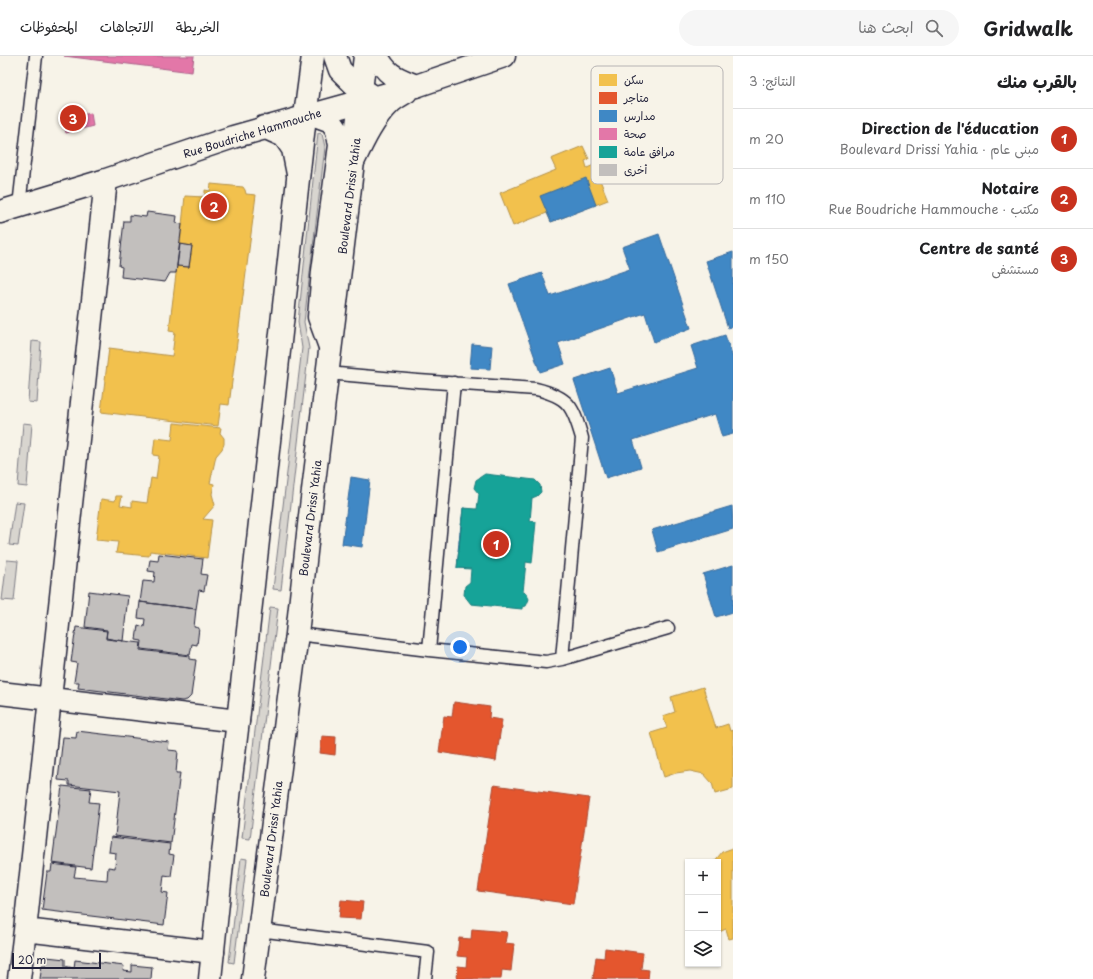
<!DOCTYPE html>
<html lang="ar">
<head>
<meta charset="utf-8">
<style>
  :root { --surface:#fff; --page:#f6f6f6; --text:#202124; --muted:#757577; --line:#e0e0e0; --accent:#c8321e }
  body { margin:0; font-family:"Playpen Sans","Playpen Sans Arabic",sans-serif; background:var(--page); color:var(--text); direction:rtl }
  .controls { position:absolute; right:12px; bottom:12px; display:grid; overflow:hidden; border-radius:0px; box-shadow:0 1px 3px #0004 }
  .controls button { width:36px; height:36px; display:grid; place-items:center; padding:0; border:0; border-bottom:1px solid var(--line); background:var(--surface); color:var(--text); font:20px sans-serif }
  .scale { position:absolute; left:12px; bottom:10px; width:89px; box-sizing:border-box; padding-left:4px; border:2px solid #22223b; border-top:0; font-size:11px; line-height:14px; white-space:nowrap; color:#22223b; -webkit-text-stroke:3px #f7f3e8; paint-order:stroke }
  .you { position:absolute; left:460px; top:591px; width:14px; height:14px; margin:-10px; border:3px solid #fff; border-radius:50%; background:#1a73e8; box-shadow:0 0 0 6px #1a73e833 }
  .badge { display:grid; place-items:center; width:26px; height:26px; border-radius:50%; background:var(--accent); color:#fff; font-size:13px; font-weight:700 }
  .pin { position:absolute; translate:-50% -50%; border:2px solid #fff; box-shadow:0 1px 4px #0006 }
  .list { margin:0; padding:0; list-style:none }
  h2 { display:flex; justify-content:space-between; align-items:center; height:52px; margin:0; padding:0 16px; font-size:17px }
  h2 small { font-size:13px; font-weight:400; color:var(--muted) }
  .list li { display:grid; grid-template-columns:26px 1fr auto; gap:12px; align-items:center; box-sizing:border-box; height:60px; padding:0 16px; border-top:1px solid var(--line) }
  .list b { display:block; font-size:15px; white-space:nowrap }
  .list p { margin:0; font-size:13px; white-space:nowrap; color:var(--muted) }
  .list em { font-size:13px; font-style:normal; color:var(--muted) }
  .icon { flex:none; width:22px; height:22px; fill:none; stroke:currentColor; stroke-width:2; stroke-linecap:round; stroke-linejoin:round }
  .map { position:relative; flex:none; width:733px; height:923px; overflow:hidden; direction:ltr }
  header { display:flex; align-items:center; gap:24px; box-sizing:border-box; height:56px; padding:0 20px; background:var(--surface); border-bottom:1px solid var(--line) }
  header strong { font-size:19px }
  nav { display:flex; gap:22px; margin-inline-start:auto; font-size:14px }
  .search { width:280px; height:36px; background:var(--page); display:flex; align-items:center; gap:10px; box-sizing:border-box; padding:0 14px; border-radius:22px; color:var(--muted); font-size:15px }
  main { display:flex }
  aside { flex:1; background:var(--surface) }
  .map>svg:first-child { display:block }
</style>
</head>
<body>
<header>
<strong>Gridwalk</strong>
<div class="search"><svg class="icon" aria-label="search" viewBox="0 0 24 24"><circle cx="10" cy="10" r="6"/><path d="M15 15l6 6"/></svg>ابحث هنا</div>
<nav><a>الخريطة</a><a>الاتجاهات</a><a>المحفوظات</a></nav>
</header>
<main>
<aside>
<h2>بالقرب منك<small>النتائج: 3</small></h2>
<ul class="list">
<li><span class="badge">1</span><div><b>Direction de l'éducation</b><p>مبنى عام · Boulevard Drissi Yahia</p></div><em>20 m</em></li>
<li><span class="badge">2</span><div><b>Notaire</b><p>مكتب · Rue Boudriche Hammouche</p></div><em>110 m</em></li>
<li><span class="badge">3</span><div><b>Centre de santé</b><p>مستشفى</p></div><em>150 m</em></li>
</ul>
</aside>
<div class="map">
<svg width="733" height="923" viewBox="0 0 733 923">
  <rect width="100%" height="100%" fill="#f7f3e8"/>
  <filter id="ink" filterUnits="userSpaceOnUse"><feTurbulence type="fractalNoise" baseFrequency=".025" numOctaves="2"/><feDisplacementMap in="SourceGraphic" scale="8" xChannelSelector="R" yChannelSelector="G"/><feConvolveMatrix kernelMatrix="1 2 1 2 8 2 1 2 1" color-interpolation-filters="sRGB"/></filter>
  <g filter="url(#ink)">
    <path fill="#d8d5cf" stroke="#7d7c85" d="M318,77L322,78L325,91L304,266L309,292L281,534L273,533L302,292L298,266Z
      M32,285L41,286L37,347L28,346Z
      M23,367L32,368L27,431L18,430Z
      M15,446L24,447L18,490L9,489Z
      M7,504L18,505L14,545L2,544Z
      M270,551L278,552L250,783L242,782Z
      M241,802L247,803L234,907L229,906Z"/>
    <path fill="#f2c14e" stroke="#b49148" d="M583,90L589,103L585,105L587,112L594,109L608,144L551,166L547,157L513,170L500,137L556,114L551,103Z
      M211,128L243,131L245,134L246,138L256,139L229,349L221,348L218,370L101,356L109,292L172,300L175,276L169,275L177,210L189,211L192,190L180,188L185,140L205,141V134L210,135Z
      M174,367L221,372L220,377L224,382V388L222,393L216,400L210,427L214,428L212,438L215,449L203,463L212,464L207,502L150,495L149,500L116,497L118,486L96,484L101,443L115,445L116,440H122L120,449L132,451V445L147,447L151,422L156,423L159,400L153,399L155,382L172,384Z
      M703,631L716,672L728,668L730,675L733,674V733L715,738L712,727L704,718L690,715L676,717L664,721L651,677L667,672L663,660L675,656L671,641Z
      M733,792V882L729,883L726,873L719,876L718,874V806H714L722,796Z"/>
    <path fill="#e4572e" stroke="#aa4732" d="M454,646L490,651L489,662L502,664L496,705L439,696L444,660L452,661Z
      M322,680L336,681L335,699L320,697Z
      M494,729L589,742L573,848L478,835Z
      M341,844L363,846L361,863L339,862Z
      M472,873L507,876L505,887L514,888L511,915L502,914L501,923H457L458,910L466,911L467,901L457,900L459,882L471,883Z
      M605,892L643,897L641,913L649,914L648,923H593L596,901L604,902Z"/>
    <path fill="#3f88c5" stroke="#36699c" d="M586,122L596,149L551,166L540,140Z
      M659,178L691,272L654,286L645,257L558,287L565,308L540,316L509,228L542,217L550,240L630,213L622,191Z
      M733,196V270L728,272L706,205Z
      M725,279L733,302V378L722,381L715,358L633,384L641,411L606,422L574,324L610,312L618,337L698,312L691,290Z
      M472,288L492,290L490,313L470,312Z
      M351,421L370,424L362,491L342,488Z
      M732,450L733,473L658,496L652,474Z
      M463,452L470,453L465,512H457Z
      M462,461H470L465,504H458Z
      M461,469L469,470L466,495H458Z
      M460,476L468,477L467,488L459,487Z
      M733,509V556L716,561L703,518Z"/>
    <path fill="#e377a8" stroke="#a95e87" d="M64,0H194L192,16Z
      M91,57L93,70L66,77L63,63Z"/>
    <path fill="#17a398" stroke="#1a7c7c" d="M485,418L535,424L540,429L541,436L537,440L532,442L530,465L536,466L532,507L526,506L523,536L526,537L529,543L527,548L526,550L522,551V553L471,548L464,539L465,530L470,526L471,513L457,512L463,452L477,453L479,438L474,432L476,424Z"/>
    <path fill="#c2bfbd" stroke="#22223b" d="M147,156L177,160L176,167L182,168L176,217H170L165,226L121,221L122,211L119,210L124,165H130V159L146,161Z
      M180,188L192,190L189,211L177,210Z
      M159,498L203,503L201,518L207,519L204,535L199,534L196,553L140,546L143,525L154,526L155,516L148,515L150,504L158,505Z
      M89,535L128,540L123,585L106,582L107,574L85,571Z
      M140,546L196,553L194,571L199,572L197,589L192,588L190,599L141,593L142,585L136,584L138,569L144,571L145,563L138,562Z
      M76,571L107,575L106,583L141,587L140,594L190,600V603L196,604L191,640L187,644L182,645L78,632L79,626H74L77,607L71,606Z
      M77,675L169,686L168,694L178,695L176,717H180L171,787L115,780L120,735L69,729V725L58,724L63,681L76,682Z
      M62,730L91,733L89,746L99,747L91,812L52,807Z
      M111,781L170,788L169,798L174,799L171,820L164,819L162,836L168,837L164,869L42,854L47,816H51L52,808L76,811L74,821L107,824L108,811L115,812L116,797L109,796Z
      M47,901L65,903V910L74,912L75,904L124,910L123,915L132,916V909L152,911L151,923H40L42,909H46Z"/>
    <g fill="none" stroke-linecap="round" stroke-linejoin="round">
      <g stroke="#22223b" stroke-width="15">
        <path id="lane" d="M19,150L36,0
          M327,317L418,325L536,333C569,341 573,350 582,382L562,603
          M297,578L429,594L546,606L562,603L668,572
          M429,594L454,327
          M259,874L428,896L425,923"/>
      </g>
      <g stroke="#22223b" stroke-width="25">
        <path id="street" d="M335,0L340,14L354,28L374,41
          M377,0C387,20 397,22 416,30
          M312,58L331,65L337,74L340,89L323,215L319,261L330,291
          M264,71L284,80L293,93L298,118
          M354,104C364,83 374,62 391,46C395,42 401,39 406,36
          M0,156L106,124L233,81L416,30L504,0
          M0,637L238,665
          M25,874L213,896
          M19,923L25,874L106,124"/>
      </g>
      <g stroke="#22223b" stroke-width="25">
        <path id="secondary" d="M210,923L231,722L238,665L305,60L313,0
          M253,923L297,578L311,451L349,140L365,0"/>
      </g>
      <use href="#lane" stroke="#f7f3e8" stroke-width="12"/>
      <use href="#street" stroke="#f7f3e8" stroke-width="22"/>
      <use href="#secondary" stroke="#f7f3e8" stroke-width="22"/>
    </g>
  </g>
  <g text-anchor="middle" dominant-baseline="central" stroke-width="4" stroke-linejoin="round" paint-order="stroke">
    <g font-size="11" fill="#22223b" stroke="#f7f3e8">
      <text transform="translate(252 77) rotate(-17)">Rue Boudriche Hammouche</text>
      <text transform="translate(349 140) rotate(-83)">Boulevard Drissi Yahia</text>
      <text transform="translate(310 462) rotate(-83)">Boulevard Drissi Yahia</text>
      <text transform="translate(271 783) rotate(-83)">Boulevard Drissi Yahia</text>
    </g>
  </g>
  <rect x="591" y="10" width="132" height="118" rx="6" fill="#f7f3e8" stroke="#b7b4b4" stroke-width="1"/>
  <rect x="599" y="18" width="18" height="12" fill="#f2c14e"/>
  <rect x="599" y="36" width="18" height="12" fill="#e4572e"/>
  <rect x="599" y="54" width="18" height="12" fill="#3f88c5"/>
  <rect x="599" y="72" width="18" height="12" fill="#e377a8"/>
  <rect x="599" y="90" width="18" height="12" fill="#17a398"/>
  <rect x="599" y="108" width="18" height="12" fill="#c2bfbd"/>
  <g font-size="11" fill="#22223b">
    <text x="624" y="28">سكن</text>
    <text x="624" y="46">متاجر</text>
    <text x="624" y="64">مدارس</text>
    <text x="624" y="82">صحة</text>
    <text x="624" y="100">مرافق عامة</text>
    <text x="624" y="118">أخرى</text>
  </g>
</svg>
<div class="controls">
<button>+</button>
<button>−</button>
<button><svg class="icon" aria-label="layers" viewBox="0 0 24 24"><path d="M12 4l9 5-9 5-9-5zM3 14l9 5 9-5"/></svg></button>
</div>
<div class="scale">20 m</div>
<div class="you"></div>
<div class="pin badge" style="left:496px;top:488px">1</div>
<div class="pin badge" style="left:214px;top:150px">2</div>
<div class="pin badge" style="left:73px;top:62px">3</div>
</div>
</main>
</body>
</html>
